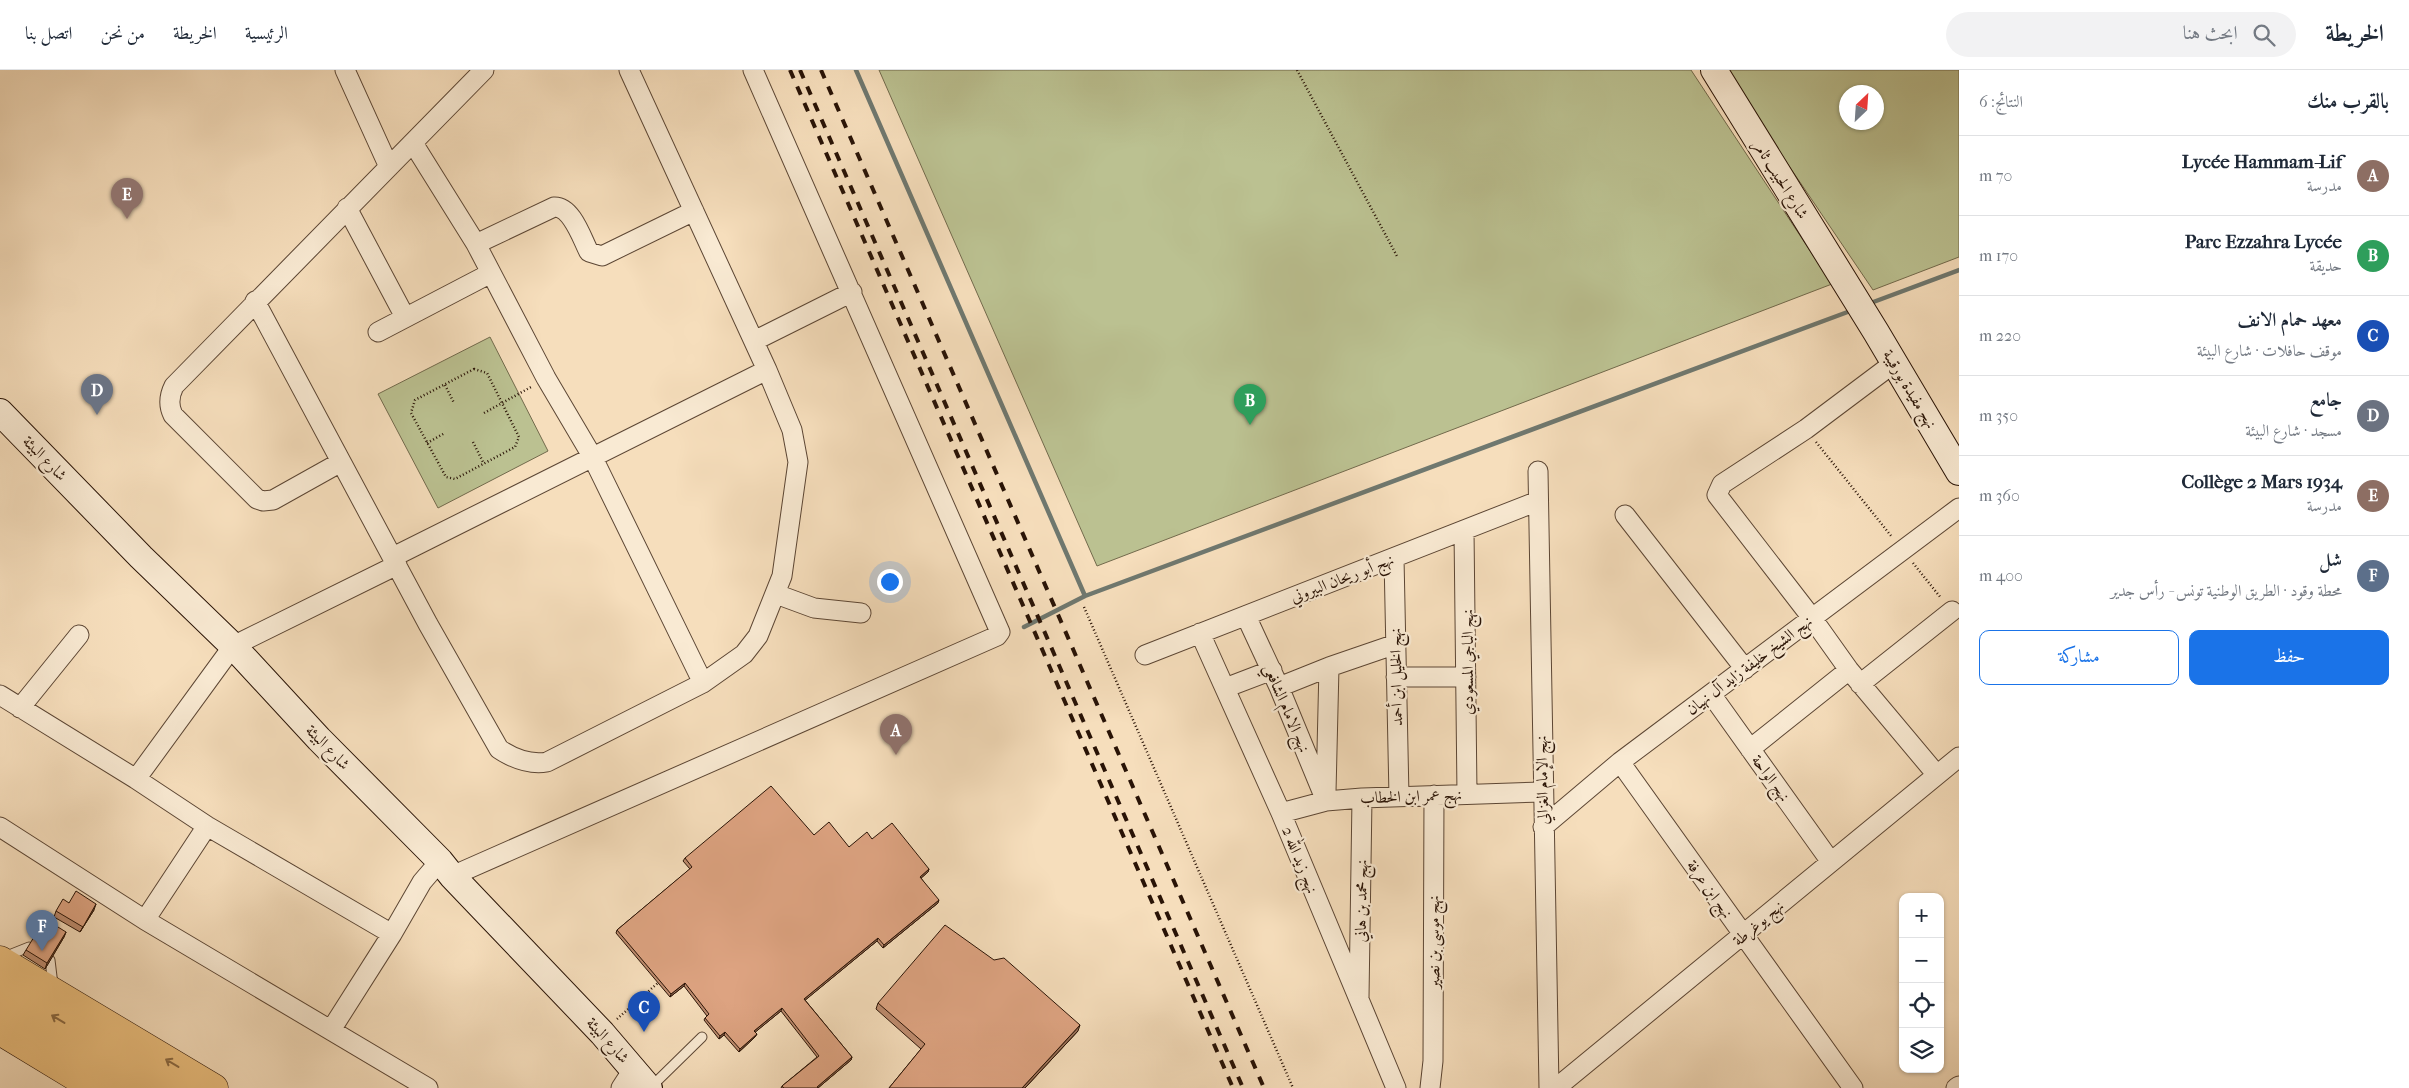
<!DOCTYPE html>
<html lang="ar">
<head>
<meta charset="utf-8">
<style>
  :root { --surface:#fff; --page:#f2f2f3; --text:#1f2937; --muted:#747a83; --line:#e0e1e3; --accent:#1a73e8 }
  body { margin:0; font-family:"IM FELL French Canon",Amiri,serif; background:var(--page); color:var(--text); direction:rtl }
  .controls { position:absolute; right:15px; bottom:15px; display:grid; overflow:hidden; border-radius:10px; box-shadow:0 1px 4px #0004 }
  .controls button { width:45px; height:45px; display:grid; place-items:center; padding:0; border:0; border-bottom:1px solid var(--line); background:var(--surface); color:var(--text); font:25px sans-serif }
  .compass { position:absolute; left:1839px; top:15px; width:45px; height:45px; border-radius:50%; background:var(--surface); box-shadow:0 1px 4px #0004; rotate:25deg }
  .you { position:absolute; left:889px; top:511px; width:18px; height:18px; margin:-12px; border:4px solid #fff; border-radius:50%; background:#1a73e8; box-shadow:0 0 0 8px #1a73e833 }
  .badge { display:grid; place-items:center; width:32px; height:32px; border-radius:50%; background:var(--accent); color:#fff; font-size:16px; font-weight:700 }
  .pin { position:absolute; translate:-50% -41px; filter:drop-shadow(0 1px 2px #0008) }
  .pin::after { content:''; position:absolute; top:26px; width:18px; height:15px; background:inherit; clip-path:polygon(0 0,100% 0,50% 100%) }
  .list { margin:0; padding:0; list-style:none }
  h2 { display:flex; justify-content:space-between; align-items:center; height:65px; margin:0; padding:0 20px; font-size:21px }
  h2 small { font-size:16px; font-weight:400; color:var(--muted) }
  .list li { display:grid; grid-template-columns:32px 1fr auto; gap:15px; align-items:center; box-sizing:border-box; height:80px; padding:0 20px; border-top:1px solid var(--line) }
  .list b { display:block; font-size:19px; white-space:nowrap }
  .list p { margin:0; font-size:16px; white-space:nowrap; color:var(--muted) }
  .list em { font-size:16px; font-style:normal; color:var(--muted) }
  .actions { display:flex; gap:10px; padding:15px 20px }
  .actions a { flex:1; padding:11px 0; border:1px solid var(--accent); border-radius:10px; text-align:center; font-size:18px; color:var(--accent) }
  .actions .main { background:var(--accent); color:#fff }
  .icon { flex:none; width:28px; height:28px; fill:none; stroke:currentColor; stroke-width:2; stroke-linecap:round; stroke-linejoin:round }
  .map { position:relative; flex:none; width:1959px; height:1018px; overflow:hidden; direction:ltr }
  header { display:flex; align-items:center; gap:30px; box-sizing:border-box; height:70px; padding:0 25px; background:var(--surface); border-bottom:1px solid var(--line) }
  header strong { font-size:24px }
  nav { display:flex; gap:28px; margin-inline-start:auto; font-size:18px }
  .search { width:350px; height:45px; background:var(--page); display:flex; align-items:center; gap:12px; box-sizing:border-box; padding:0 18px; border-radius:28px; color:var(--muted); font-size:19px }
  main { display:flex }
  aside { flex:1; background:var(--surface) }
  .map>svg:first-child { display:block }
</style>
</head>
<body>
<header>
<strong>الخريطة</strong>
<div class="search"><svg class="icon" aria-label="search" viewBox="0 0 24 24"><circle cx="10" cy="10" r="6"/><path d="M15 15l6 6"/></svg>ابحث هنا</div>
<nav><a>الرئيسية</a><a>الخريطة</a><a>من نحن</a><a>اتصل بنا</a></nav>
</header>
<main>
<aside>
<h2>بالقرب منك<small>النتائج: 6</small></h2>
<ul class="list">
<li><span class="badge" style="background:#8d6e63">A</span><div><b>Lycée Hammam-Lif</b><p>مدرسة</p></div><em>70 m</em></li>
<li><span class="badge" style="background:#2e9e5b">B</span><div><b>Parc Ezzahra Lycée</b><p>حديقة</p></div><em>170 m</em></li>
<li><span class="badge" style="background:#1a4fb4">C</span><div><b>معهد حمام الانف</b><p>موقف حافلات · شارع البيئة</p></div><em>220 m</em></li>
<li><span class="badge" style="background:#6b7280">D</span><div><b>جامع</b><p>مسجد · شارع البيئة</p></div><em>350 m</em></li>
<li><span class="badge" style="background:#8d6e63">E</span><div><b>Collège 2 Mars 1934</b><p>مدرسة</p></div><em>360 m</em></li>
<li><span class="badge" style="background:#5c6f8a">F</span><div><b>شل</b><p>محطة وقود · الطريق الوطنية تونس - رأس جدير</p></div><em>400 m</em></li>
</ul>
<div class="actions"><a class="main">حفظ</a><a>مشاركة</a></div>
</aside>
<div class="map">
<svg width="1959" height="1018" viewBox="0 0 1959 1018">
  <rect width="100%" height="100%" fill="#f6debc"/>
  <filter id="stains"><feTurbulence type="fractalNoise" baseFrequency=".004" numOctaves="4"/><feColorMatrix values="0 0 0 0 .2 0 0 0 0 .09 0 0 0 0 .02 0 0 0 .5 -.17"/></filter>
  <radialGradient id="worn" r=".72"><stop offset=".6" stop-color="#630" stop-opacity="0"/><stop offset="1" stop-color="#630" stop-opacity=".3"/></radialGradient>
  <path fill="#bbc191" stroke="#726a4c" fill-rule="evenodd" d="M879,0H1691L1832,214L1097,496Z
    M1724,0H1959V187L1873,220ZM1846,22H1876V52H1846Z
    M490,267L548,381L438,438L378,324Z"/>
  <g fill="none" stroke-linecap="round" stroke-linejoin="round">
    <path stroke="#6f786f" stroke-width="4.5" d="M856,0L1085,526
      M1868,234L1959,200
      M1024,557L1085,526L1853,240"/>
    <g stroke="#5c4634" stroke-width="11">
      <path id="lane" d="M4,887L29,877
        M50,890L53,915
        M650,1018L702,967"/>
    </g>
    <g stroke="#5c4634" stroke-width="21">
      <path id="street" d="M345,0L389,97
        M413,73L476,174L546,308L592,386L703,613
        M347,138L405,247
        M476,174L554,137C572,136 582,169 589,182L602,186L694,141
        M255,231L428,554L499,679C514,689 529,695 547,692L703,613L744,584L758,566L782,506L798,392L792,360L767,300L629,0
        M378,262L491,203
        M754,271L852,222
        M1894,293L1806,359L1722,414L1717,425L1812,548L1849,600L1937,705
        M341,392L273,430L263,431L257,429L173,345C168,335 169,326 174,316L484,0
        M1538,401L1549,1018
        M1625,445L1745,599
        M1464,460L1467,724
        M393,487L767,300
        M1394,488L1399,727
        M776,524L814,538L861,543
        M1246,546L1279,617L1326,731
        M1200,563L1281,743L1396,1018
        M1145,585L1538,431
        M1396,607H1466
        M1860,614L1952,541
        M1279,617L1329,597L1396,574
        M1225,618L1272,600
        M1711,624L1831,792
        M0,625L136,709L207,756L392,864
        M20,638L79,565
        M1750,679L1849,600
        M1620,692L1853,1018
        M136,709L233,576L397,495
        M1326,722L1329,597
        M1281,743L1326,731L1362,728L1542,722
        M0,757L145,850L428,1018
        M1543,757L1620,692L1959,438
        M452,806L997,566L1000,562L753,0
        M145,850L207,756
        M1359,927L1362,728
        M331,960L392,864L422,812L440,791
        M621,1018L634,998
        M1430,1018L1433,991L1434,725
        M1556,1018L1959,687
        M1956,1018L1959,1016"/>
    </g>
    <g stroke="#291306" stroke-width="28">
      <path id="secondary" d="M1714,0L1876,262L1959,402
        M0,342L141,487L233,576L319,669L440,791L452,806L602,963L649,1018"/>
    </g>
    <g stroke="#291306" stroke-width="29">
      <path id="primary" d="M0,890L214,1018
        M0,961L94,1018"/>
    </g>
    <g stroke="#291306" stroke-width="29">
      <path id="highway" d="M0,914L173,1018
        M0,937L135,1018"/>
    </g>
    <path stroke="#291306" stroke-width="2.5" stroke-dasharray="1 2.5" stroke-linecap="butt" d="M1297,0L1398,188
      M474,299L487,303L519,367L515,377L455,409L446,407L411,343L415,330Z
      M445,315L454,333
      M484,343L531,317
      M473,372L484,394
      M1816,372L1892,467
      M427,373L445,363
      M1913,493L1941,528
      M1084,537L1293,1018
      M617,949L659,912"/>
    <use href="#lane" stroke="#f9ead3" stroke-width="9"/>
    <use href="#street" stroke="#f9ead3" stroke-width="19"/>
    <use href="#secondary" stroke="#f9ead3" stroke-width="26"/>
    <use href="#primary" stroke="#ebbf7e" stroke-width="28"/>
    <use href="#highway" stroke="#ebbf7e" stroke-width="28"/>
    <path stroke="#291306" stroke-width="4" stroke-dasharray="9 9" stroke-linecap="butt" d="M790,0L1233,1018
      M800,0L1243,1018
      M821,0L1264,1018"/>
  </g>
  <path fill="#be8c6f" stroke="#291306" d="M814,765L849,777L872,769L929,799L928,802L921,808L938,833L883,878L877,871L805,930L852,987L851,990L818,1018H781L782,1016L817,987L781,941L755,962L757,964L755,967L739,982L724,965L719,969L704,950L705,948L707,946L684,916L670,927L616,863L617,860L690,799L683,791L685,788Z
    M69,833L94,840L80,862L54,847L56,841Z
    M66,862L64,867L45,899L23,885L26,880Z
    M878,933L1078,961L1025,1018H889L921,979L876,939Z"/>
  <path fill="#9b725a" stroke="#291306" d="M929,799L928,802L919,810L920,807Z
    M939,830L938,833L883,878L884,875Z
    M96,834L94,840L80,862L83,857Z
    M66,862L64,867L45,899L47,893Z
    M878,868L877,871L803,932L804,929Z
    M685,913L684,916L670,927L671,924Z
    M782,938L781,941L753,964L754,961Z
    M1080,955L1078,961L1025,1018H1022Z
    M725,962L724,965L719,969L720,966Z
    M757,964L755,967L739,982L740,979Z
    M852,987L851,990L818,1018L817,1017Z"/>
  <path fill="#dda381" stroke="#291306" d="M771,716L814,765L829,752L849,777L867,762L872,769L892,753L929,799L920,807L939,830L884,875L878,868L804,929L852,987L817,1017L818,1018H784L782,1016L819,986L782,938L754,961L757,964L740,979L725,962L720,966L705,948L709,944L685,913L671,924L617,860L692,797L685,788Z
    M76,821L96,834L83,857L56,841L63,829L69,833Z
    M45,849L66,862L47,893L26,880Z
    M945,855L994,890L1004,888L1080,955L1022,1018H889L925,974L878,933Z"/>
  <defs><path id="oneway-shaft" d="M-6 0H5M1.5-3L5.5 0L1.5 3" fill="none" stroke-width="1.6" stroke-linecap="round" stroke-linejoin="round" transform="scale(1.25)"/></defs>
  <g stroke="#8a6942">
    <use href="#oneway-shaft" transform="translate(58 949) rotate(-149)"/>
    <use href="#oneway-shaft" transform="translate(172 993) rotate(-149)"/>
  </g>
  <g text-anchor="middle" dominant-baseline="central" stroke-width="4.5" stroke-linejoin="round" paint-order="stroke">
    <g font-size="16" fill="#291306" stroke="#f9ead3">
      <text transform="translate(1781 109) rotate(58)">شارع الحبيب ثامر</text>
      <text transform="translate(1910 319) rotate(59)">نهج مفيدة بورقيبة</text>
      <text transform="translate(45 388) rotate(46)">شارع البيئة</text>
      <text transform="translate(1342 508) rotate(-21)">نهج أبو ريحان البيروني</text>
      <text transform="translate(1467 592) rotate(-90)">نهج الباجي المسعودي</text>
      <text transform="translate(1749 595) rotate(-37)">نهج الشيخ خليفة زايد آل نهيان</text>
      <text transform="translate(1396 607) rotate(-91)">نهج الخليل ابن أحمد</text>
      <text transform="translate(1287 638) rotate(67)">نهج الامام الشافعي</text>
      <text transform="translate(328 677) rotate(46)">شارع البيئة</text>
      <text transform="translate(1771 708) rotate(54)">نهج الواحة</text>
      <text transform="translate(1542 710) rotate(-91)">نهج الإمام الغزالي</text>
      <text transform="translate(1411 726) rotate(-2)">نهج عمر ابن الخطاب</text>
      <text transform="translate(1300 790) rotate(68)">نهج زيد الله 2</text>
      <text transform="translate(1710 819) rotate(55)">نهج ابن عرفة</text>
      <text transform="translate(1361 831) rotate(-89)">نهج محمد بن هاني</text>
      <text transform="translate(1758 853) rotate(-40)">نهج يوغرطة</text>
      <text transform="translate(1433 872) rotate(-90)">نهج موسى بن نصير</text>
      <text transform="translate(608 970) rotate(48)">شارع البيئة</text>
    </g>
  </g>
  <rect width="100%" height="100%" filter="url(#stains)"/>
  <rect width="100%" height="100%" fill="url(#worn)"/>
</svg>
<div class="controls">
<button>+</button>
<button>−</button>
<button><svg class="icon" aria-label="locate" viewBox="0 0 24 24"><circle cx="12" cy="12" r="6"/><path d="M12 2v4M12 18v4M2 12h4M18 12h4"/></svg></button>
<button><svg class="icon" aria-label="layers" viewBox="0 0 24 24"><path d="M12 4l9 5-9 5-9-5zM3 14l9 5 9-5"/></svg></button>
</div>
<svg class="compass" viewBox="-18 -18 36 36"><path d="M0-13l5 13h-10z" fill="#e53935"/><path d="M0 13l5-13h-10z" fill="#747a83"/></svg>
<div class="you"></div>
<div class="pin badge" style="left:896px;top:685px;background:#8d6e63">A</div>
<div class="pin badge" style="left:1250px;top:355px;background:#2e9e5b">B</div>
<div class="pin badge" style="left:644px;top:962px;background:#1a4fb4">C</div>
<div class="pin badge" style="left:97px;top:345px;background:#6b7280">D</div>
<div class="pin badge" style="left:127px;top:149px;background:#8d6e63">E</div>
<div class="pin badge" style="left:42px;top:881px;background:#5c6f8a">F</div>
</div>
</main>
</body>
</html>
